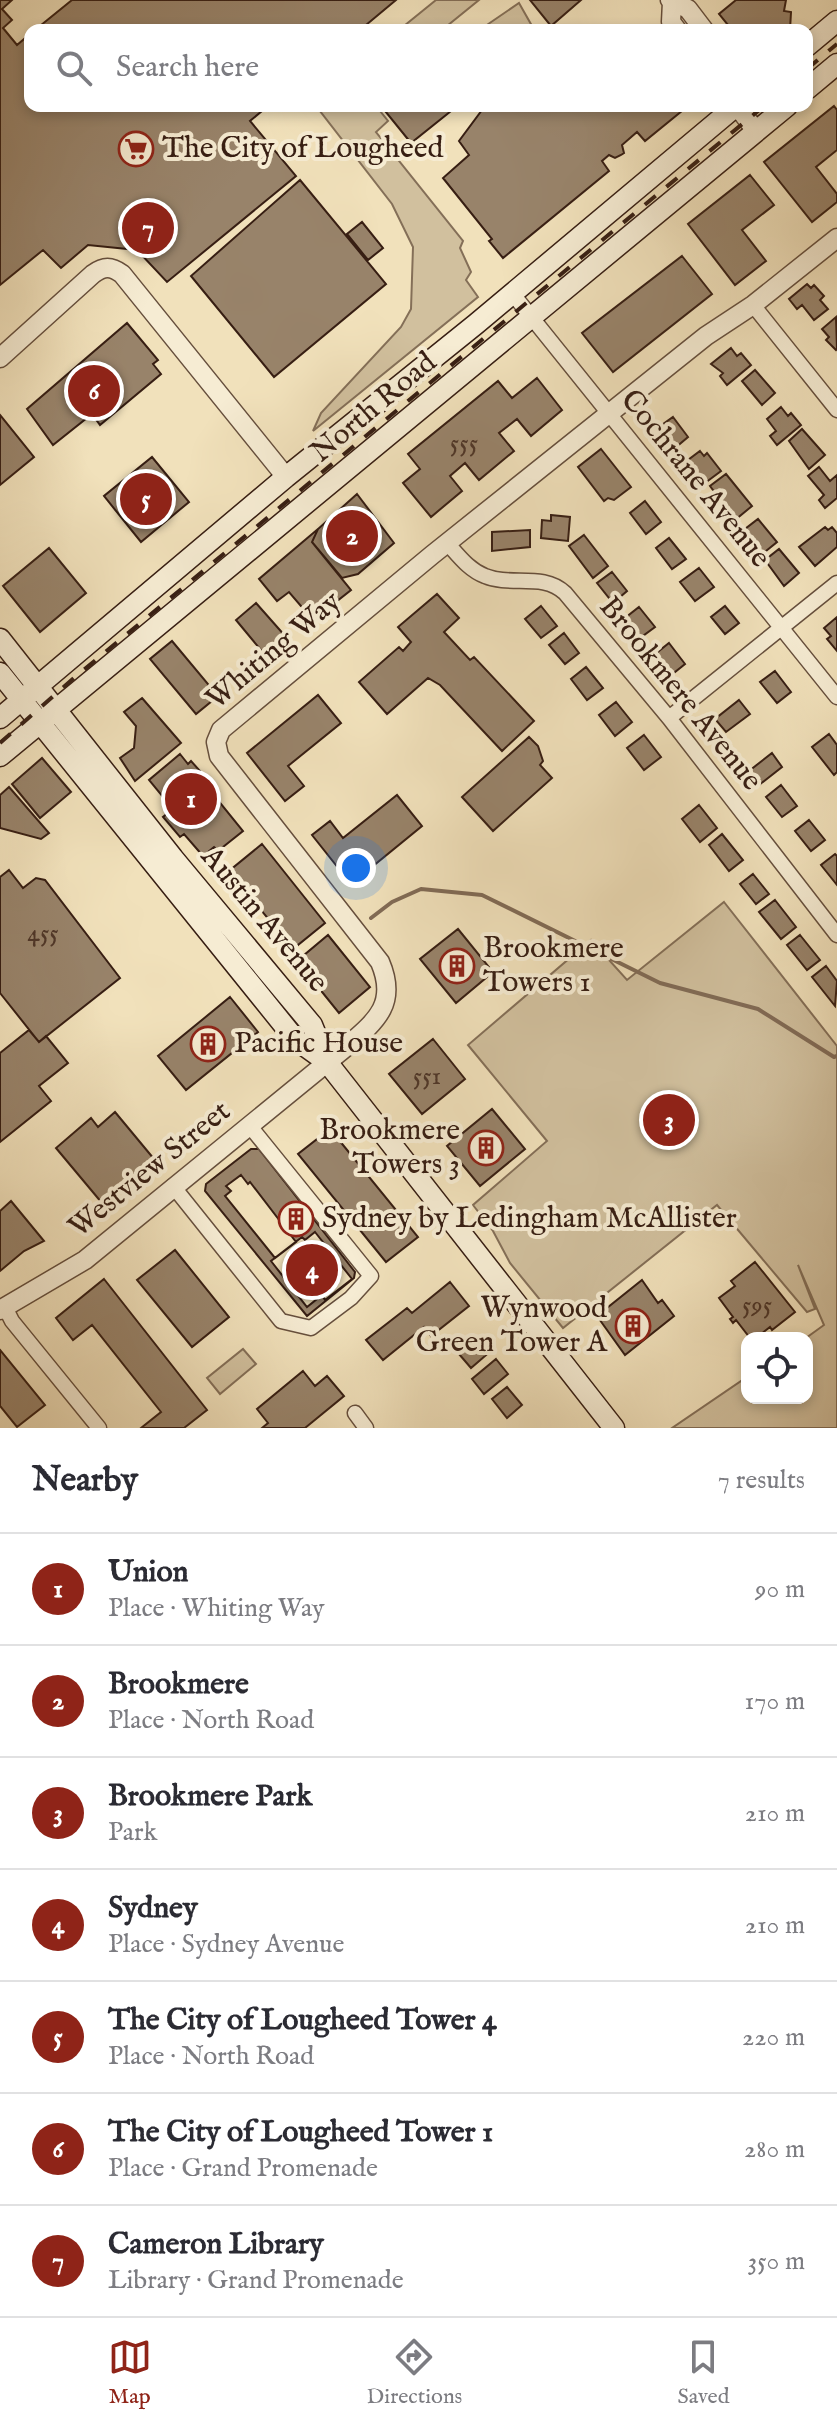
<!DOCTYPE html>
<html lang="en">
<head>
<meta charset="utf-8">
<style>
  :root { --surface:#fff; --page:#f7f7f7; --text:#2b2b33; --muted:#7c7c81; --line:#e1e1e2; --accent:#8f2418 }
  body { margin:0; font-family:"IM FELL English",serif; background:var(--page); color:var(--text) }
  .controls { position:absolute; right:24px; bottom:24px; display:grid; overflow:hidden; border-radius:16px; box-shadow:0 4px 12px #0003 }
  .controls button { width:72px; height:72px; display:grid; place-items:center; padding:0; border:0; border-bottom:2px solid var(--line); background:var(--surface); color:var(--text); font:40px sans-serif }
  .you { position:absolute; left:356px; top:868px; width:28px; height:28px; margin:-20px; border:6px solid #fff; border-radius:50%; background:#1a73e8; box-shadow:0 0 0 12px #1a73e833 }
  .badge { display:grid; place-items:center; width:52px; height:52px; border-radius:50%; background:var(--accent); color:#fff; font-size:26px; font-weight:700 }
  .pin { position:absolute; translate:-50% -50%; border:4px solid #fff; box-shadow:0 2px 8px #0006 }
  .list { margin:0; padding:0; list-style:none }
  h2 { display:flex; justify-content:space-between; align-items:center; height:104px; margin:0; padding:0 32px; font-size:34px }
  h2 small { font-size:26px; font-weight:400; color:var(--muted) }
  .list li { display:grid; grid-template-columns:52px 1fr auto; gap:24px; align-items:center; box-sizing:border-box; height:112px; padding:0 32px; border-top:2px solid var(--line) }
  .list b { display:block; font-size:30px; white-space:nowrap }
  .list p { margin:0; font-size:26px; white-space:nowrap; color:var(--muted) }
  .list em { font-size:26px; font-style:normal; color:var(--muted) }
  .icon { flex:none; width:44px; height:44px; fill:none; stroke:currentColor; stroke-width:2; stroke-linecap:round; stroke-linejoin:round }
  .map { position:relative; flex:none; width:837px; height:1428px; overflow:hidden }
  .search { position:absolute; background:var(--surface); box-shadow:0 4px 12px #0003; left:24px; right:24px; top:24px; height:88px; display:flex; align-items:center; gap:20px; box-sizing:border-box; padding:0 28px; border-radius:16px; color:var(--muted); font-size:30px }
  .sheet { height:888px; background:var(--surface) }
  nav { display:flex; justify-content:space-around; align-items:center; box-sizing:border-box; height:112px; border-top:2px solid var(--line); background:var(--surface); font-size:22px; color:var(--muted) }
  nav a { display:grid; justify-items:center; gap:4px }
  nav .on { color:var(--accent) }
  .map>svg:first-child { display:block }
</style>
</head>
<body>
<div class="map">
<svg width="837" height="1428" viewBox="0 0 837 1428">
  <rect width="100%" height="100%" fill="#f1e1bb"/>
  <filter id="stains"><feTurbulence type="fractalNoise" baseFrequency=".0025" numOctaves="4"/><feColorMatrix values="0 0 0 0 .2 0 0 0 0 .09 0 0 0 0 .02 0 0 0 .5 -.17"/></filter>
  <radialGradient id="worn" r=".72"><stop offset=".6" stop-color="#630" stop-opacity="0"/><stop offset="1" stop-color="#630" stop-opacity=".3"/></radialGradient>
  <path fill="#d1c09e" stroke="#846f58" stroke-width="2" d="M436,0H479L442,30H399Z
    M519,3L532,26L525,30L481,29Z
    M322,106H376L388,121L376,132L463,241L460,248L471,272L466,280L478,297L313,431L321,413L401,327L411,309L413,247L392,204L320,111Z
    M724,902L837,1046V1428H672L747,1377V1398H807L806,1338L824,1325L798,1265L815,1309L807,1312L717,1205L563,1328L510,1263L493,1231L473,1205L547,1141L468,1045L591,940L627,980Z
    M243,1349L256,1364L220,1394L207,1378Z"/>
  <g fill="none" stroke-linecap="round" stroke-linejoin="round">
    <path stroke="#816b56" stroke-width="4" d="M371,918L392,902L421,889L482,895L660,983L758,1009L834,1057L837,1056"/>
  </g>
  <path fill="#98836a" stroke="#371e13" stroke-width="2" fill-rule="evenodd" d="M0,0H12L2,9L12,20L3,28L17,45L30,34V106H268L250,121L296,176L167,282L137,250L88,245L61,268L43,250L0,285Z
    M72,0H396L360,30H35Z
    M530,0H581L551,26Z
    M736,0H786L784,11L791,12L790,30H732L719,14Z
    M381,106H448L451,111L411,143Z
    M485,106H688L645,141L637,132L622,145L624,153L621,155L615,158L609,155L602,161L609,171L503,258L489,241L492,239L443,178L469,155L459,141Z
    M834,106L837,110V150L816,167L837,194V202L812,222L764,162Z
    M750,175L774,205L742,230L766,261L735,285L688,224Z
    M300,180L386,284L274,377L191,276Z
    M362,222L383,248L368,260L347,234Z
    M682,256L712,294L613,372L582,333Z
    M807,284L811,288L814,285L824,296L820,300L828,309L814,320L802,305L797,309L789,299Z
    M836,317L837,349L836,350L826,340L829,337L822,329Z
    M127,323L158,360L153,364L161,374L100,425L92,414L53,445L27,409Z
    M731,348L737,356L741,353L751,365L727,385L720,376L723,373L711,364Z
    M755,370L775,393L762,405L742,381Z
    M537,378L562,410L531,436L517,419L499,433L514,451L479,480L465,463L450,476L462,491L431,517L403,483L420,469L408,454L498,381L512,398Z
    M781,407L788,416L791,413L801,425L777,445L770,436L776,431L767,419Z
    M0,415L34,457L0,485Z
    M673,417L688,437L675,448L659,427Z
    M802,429L825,455L809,469L789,441Z
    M601,449L631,487L614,500L608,498L604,501L578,467Z
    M700,451L704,456L707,453L721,471L705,483L695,473L697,472L688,460Z
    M152,457L189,502L141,542L104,496Z
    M819,467L830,481L837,475V498L825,508L819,500L824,495L808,476Z
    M726,474L752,506L735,520L710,486Z
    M357,494L394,543L358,574L342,578L312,542L318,529Z
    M645,501L661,522L646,534L630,513Z
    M551,515L570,517L568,541L541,538L542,520L551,521Z
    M758,519L777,542L761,555L748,540L752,537L745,529Z
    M825,527L828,530L832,527L837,533V547L815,566L799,547Z
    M318,529L312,542L351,590L313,620L289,592L277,601L259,579Z
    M530,530V547L492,551V532Z
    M584,535L608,566L593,578L569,546Z
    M669,538L686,559L672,569L656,548Z
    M49,548L86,593L40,632L3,586Z
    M779,549L799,573L784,586L765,560Z
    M699,568L714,587L695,601L680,582Z
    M612,572L627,591L613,603L597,583Z
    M437,594L459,618L444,632L470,660L474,657L534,721L502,751L440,685L428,678L387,714L359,682L399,647L403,651L411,642L398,627Z
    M256,603L286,637L265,655L236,620Z
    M541,606L557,626L541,638L525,619Z
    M725,606L739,623L725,634L711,617Z
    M639,607L655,627L640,638L625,618Z
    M837,617V651L827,639L831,636L824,628Z
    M564,633L579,653L565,664L549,645Z
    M172,641L218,696L196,714L150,659Z
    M669,643L685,664L670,676L654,655Z
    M586,667L603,688L587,700L571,679Z
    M775,671L791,692L777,703L760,682Z
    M318,695L341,723L288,766L304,786L285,801L247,753Z
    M142,698L181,743L135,781L120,758L134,748L136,726L124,712Z
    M739,700L750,714L726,732L715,719Z
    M616,702L632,722L615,736L599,715Z
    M829,734L837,745V772L834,775L812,747Z
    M644,735L661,757L644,770L627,748Z
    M529,737L538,746L543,761L540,765L552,778L493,831L462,797Z
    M772,753L782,767L759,785L749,771Z
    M180,754L188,764L191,761L200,771L196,774L200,779L204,777L211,786L208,788L243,831L218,851L214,847L203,856L184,834L180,837L163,817L173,809L149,780Z
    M42,758L71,792L40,818L12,784Z
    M781,785L797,806L782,817L766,797Z
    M9,787L49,833L41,839L0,828V795Z
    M397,795L422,826L351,884L312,835L330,821L343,838Z
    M699,805L717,828L700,842L682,819Z
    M809,820L825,840L811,851L795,831Z
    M722,834L743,860L729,871L709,845Z
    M262,844L325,923L293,949L229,871Z
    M835,854L837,856V885L821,865Z
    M9,870L23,888L36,878L45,880L120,978L39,1042L0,993V877Z
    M753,874L769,894L756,904L740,884Z
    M775,900L796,927L781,939L759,912Z
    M458,929L493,972L456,1003L420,959Z
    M328,935L370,987L339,1013L297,961Z
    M800,935L820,960L807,970L787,945Z
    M826,966L837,981L835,1006L812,977Z
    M230,997L258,1032L186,1090L158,1056Z
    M29,1030L39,1042L46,1036L68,1063L39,1086L51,1101L0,1142V1053Z
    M433,1039L465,1079L422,1114L389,1074Z
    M492,1109L525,1149L480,1186L447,1146Z
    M115,1112L154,1159L102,1203L56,1148L91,1118L98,1127Z
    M330,1129L418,1237L386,1262L298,1154Z
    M251,1149H259L355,1272L354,1278L307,1316L205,1191L206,1184ZM241,1175L248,1184L250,1182L296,1242L275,1258L225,1196L231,1191L226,1186Z
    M11,1201L44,1241L24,1251L0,1271V1211Z
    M315,1232L352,1279L325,1300L322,1295L307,1307L271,1261L302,1237L305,1240Z
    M175,1250L229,1317L192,1347L137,1280Z
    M755,1262L795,1312L772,1330L770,1327L756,1338H750L736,1320L733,1323L730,1319L733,1317L719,1298L735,1286L731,1281Z
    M104,1279L207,1410L184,1428H141L161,1412L92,1325L73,1340L56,1318Z
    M642,1280L658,1303L662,1300L674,1316L625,1355L597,1316Z
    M450,1282L469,1306L431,1336L424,1327L383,1360L366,1340L407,1308L412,1313Z
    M480,1336L492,1350L471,1368L459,1354Z
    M0,1350L45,1405L17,1427L0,1406Z
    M496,1359L508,1374L484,1394L472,1379Z
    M303,1371L315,1386L327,1376L344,1396L305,1428H262L268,1423L257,1409Z
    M507,1387L522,1405L507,1418L492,1399Z"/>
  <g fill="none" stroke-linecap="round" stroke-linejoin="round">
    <g stroke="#664f3d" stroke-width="17">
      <path id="minor" d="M512,293L837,697
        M753,305L837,410
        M447,543C459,556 469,570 485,576C511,587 543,572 565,593L669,718L837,935
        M669,718L837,583
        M173,1186L281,1321L311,1328L351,1298L371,1276L249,1125
        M5,1307L12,1321L99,1428
        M355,1413L366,1428"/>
    </g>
    <g stroke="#664f3d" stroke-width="21">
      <path id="tertiary" d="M670,0L688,9L704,30
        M672,2L671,22L677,30
        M737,106L756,131
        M0,358L93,274C104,266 111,266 122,274L286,477
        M0,1310L85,1260L346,1047C376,1021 398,1004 380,962L219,756L216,742L221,730L432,555L706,336L753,305L837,238"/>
    </g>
    <g stroke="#371e13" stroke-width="23">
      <path id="secondary" d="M807,46L837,21
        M807,89L837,64
        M0,639L173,858L312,1025L327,1062
        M0,673L295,1039L327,1062L614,1428
        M0,718L286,477L476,324L736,106
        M0,756L787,106"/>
    </g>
    <use href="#minor" stroke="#f6ecd3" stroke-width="14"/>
    <use href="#tertiary" stroke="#f6ecd3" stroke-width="18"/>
    <use href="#secondary" stroke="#f6ecd3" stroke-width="20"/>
    <path stroke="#371e13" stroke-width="4" stroke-dasharray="14 14" stroke-linecap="butt" d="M807,69L837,44
      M0,743L74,678L764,106"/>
  </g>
  <defs>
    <g id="supermarket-ring" transform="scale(1.8)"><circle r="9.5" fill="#f6ecd3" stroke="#8f2418" stroke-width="1.5"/><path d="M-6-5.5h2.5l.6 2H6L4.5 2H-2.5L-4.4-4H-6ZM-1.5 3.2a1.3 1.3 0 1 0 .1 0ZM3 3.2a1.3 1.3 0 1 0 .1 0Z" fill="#8f2418"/></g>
    <g id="building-ring" transform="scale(1.8)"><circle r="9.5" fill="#f6ecd3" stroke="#8f2418" stroke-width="1.5"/><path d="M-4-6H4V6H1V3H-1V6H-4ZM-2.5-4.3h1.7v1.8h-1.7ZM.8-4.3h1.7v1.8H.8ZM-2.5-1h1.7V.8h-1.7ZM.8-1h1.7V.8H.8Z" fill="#8f2418"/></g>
  </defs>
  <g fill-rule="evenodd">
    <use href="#supermarket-ring" x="136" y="149"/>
    <use href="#building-ring" x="457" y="966"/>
    <use href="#building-ring" x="208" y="1044"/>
    <use href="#building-ring" x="486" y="1148"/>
    <use href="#building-ring" x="296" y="1219"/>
    <use href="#building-ring" x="633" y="1326"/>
  </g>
  <g text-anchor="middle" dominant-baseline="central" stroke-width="8" stroke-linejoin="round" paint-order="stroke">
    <g font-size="26" fill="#4f3729">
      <text x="464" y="443">555</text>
      <text x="43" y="933">455</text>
      <text x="427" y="1076">551</text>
      <text x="757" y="1305">595</text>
    </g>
    <g font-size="30" fill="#371e13" stroke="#f6ecd3" text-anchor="start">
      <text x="162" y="149">The City of Lougheed</text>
      <text x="483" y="949">Brookmere<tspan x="483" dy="34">Towers 1</tspan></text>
      <text x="234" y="1044">Pacific House</text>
      <text x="460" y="1131" text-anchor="end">Brookmere<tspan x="460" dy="34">Towers 3</tspan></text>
      <text x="322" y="1219">Sydney by Ledingham McAllister</text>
      <text x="607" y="1309" text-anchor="end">Wynwood<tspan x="607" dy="34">Green Tower A</tspan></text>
    </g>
    <g font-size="30" fill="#371e13" stroke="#f6ecd3">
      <text transform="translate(374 408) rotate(-40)">North Road</text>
      <text transform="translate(695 479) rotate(51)">Cochrane Avenue</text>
      <text transform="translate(274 651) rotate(-40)">Whiting Way</text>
      <text transform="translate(680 694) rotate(51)">Brookmere Avenue</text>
      <text transform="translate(264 920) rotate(50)">Austin Avenue</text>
      <text transform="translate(150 1170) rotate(-39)">Westview Street</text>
    </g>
  </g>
  <rect width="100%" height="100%" filter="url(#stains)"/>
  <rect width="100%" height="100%" fill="url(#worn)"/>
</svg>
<div class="controls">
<button><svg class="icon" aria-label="locate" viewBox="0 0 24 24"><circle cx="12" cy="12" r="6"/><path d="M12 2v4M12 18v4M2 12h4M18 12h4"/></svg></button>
</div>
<div class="you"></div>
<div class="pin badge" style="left:191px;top:799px">1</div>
<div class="pin badge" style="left:352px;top:536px">2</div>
<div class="pin badge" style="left:669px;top:1120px">3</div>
<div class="pin badge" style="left:312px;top:1270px">4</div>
<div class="pin badge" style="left:146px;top:499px">5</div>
<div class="pin badge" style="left:94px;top:391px">6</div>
<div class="pin badge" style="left:148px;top:228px">7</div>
<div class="search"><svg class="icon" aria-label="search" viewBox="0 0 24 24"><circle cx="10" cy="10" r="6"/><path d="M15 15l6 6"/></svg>Search here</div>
</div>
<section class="sheet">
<h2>Nearby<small>7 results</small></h2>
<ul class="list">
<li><span class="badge">1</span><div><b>Union</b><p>Place · Whiting Way</p></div><em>90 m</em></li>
<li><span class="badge">2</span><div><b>Brookmere</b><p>Place · North Road</p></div><em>170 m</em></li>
<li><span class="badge">3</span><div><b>Brookmere Park</b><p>Park</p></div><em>210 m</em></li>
<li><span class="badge">4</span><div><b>Sydney</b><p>Place · Sydney Avenue</p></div><em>210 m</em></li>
<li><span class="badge">5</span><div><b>The City of Lougheed Tower 4</b><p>Place · North Road</p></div><em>220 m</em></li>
<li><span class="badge">6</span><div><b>The City of Lougheed Tower 1</b><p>Place · Grand Promenade</p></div><em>280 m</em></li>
<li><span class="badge">7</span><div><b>Cameron Library</b><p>Library · Grand Promenade</p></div><em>350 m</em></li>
</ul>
</section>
<nav>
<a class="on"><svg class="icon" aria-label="map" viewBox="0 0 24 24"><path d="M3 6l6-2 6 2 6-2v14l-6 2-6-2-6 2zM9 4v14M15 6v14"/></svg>Map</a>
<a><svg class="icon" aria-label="directions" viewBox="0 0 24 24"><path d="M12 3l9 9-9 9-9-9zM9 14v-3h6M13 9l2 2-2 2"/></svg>Directions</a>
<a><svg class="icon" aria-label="saved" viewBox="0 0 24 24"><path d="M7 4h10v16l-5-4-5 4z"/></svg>Saved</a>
</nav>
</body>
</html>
